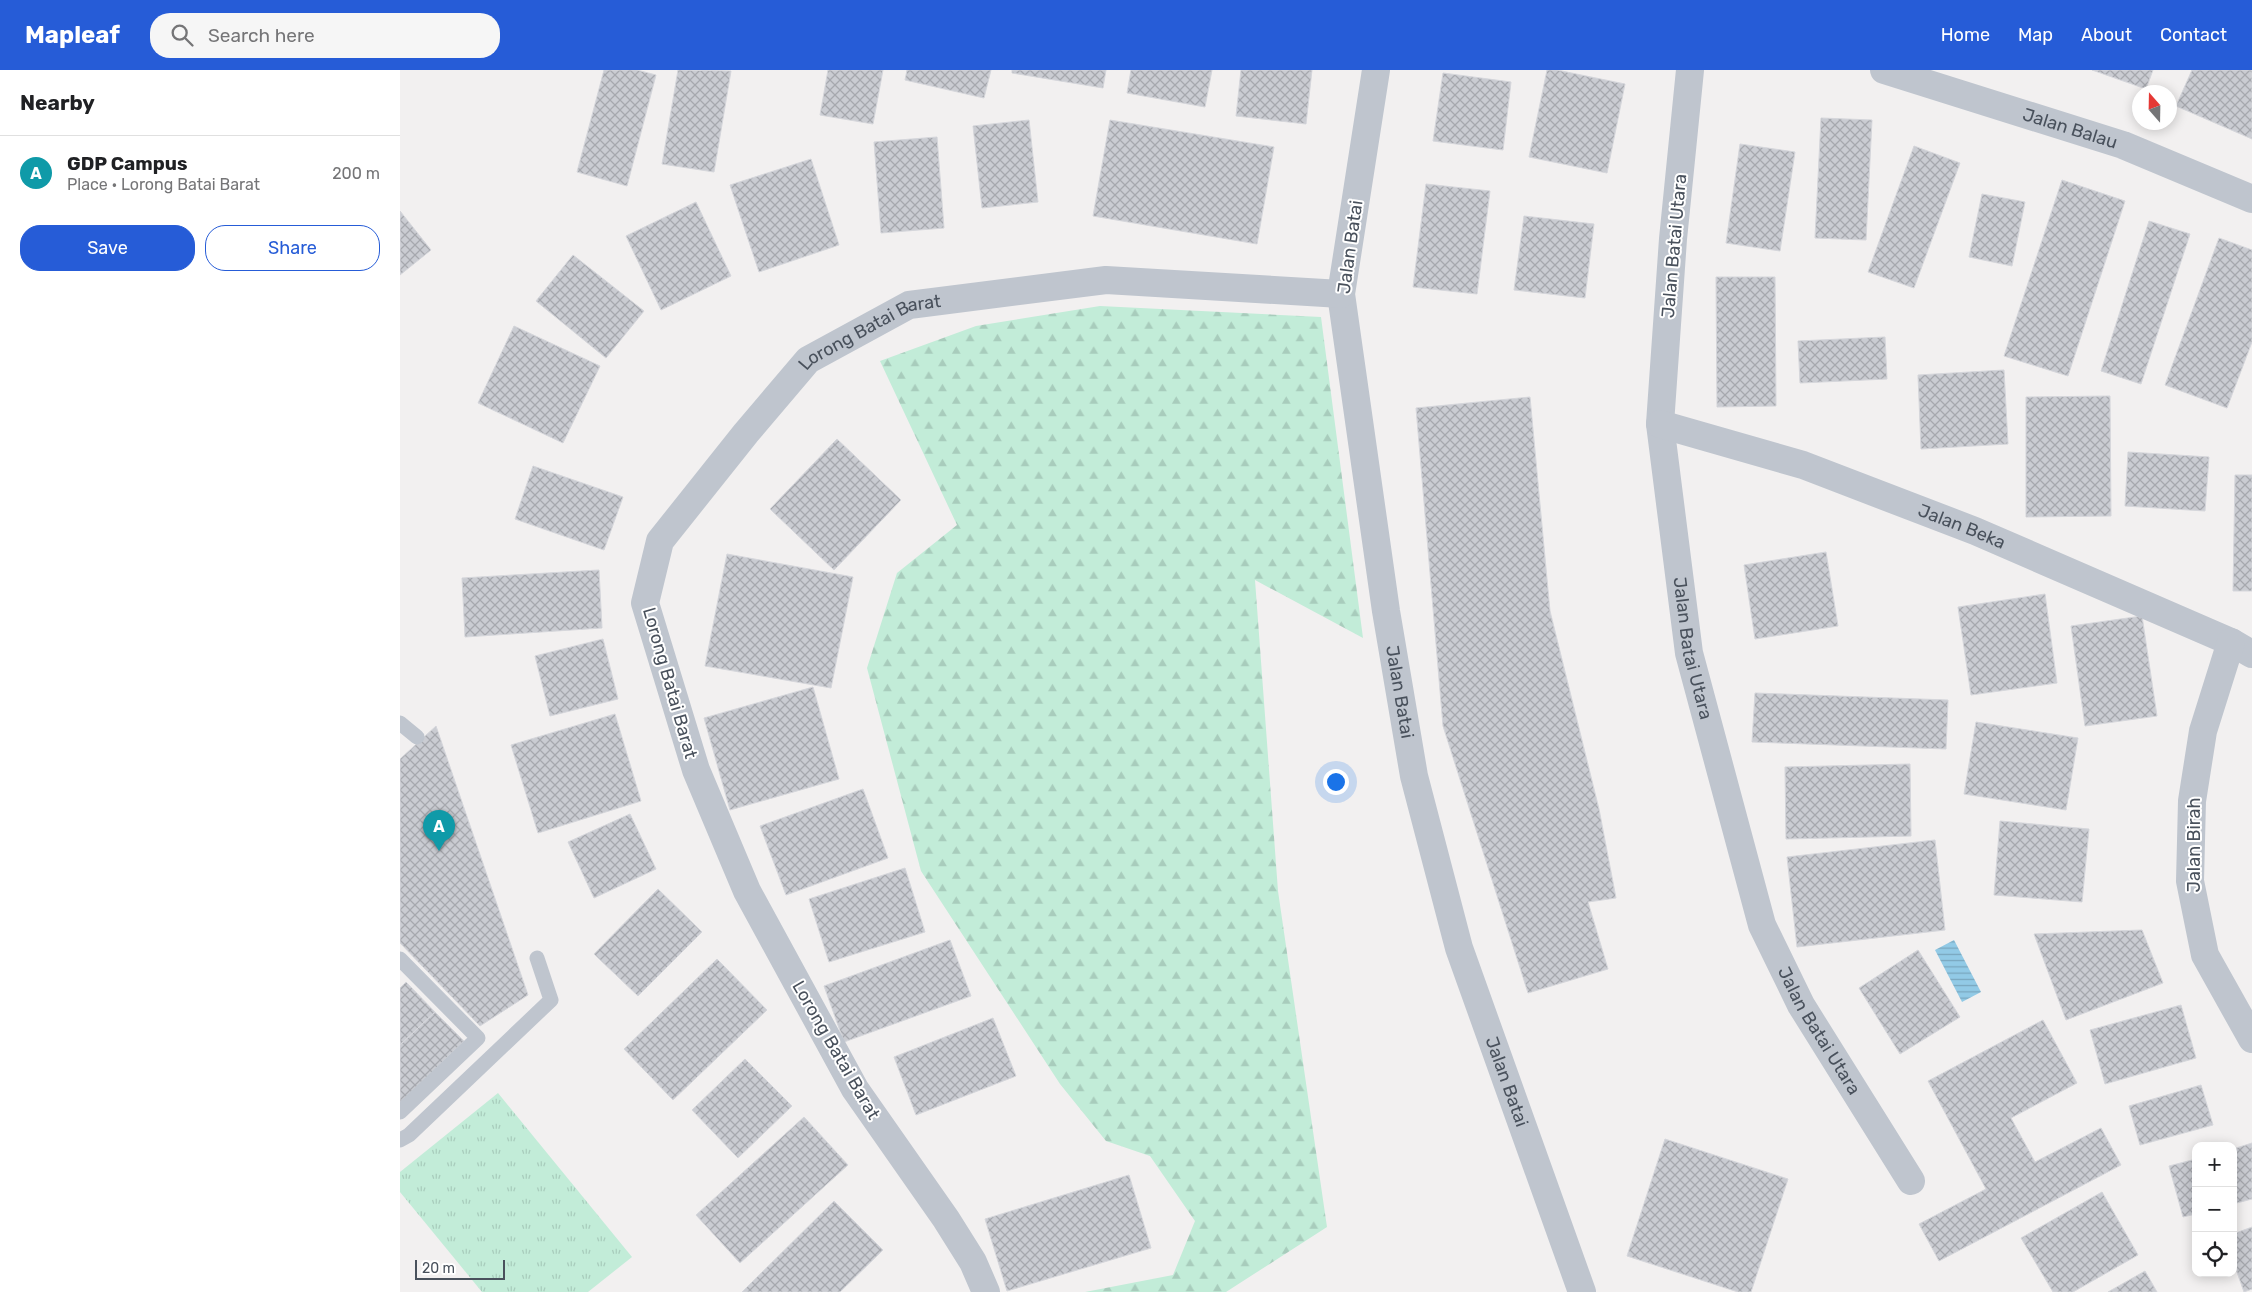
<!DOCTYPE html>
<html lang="en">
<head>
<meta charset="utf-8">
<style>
  :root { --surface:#fff; --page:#f6f6f6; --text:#202124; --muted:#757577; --line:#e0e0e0; --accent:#265cd7 }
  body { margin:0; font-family:Rubik,sans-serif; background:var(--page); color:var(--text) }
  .controls { position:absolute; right:15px; bottom:15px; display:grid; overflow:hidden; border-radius:10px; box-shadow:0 2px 12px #0003 }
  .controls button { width:45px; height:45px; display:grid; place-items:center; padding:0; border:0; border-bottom:1px solid var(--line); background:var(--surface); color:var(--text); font:25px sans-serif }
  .compass { position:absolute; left:1732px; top:15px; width:45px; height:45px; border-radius:50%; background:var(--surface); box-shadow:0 2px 12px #0003; rotate:340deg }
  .scale { position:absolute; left:15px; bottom:12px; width:90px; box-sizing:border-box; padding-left:5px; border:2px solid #49515c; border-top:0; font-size:14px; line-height:18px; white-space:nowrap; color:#49515c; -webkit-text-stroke:4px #fff; paint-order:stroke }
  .you { position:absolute; left:935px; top:711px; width:18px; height:18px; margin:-12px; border:4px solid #fff; border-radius:50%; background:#1a73e8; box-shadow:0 0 0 8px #1a73e833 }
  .badge { display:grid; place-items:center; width:32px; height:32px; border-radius:50%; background:var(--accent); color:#fff; font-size:16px; font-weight:700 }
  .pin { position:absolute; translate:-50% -41px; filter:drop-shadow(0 1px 2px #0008) }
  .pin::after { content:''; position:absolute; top:26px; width:18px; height:15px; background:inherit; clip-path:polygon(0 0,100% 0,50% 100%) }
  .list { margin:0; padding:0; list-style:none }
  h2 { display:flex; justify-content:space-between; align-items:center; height:65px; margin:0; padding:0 20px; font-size:21px }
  h2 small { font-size:16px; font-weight:400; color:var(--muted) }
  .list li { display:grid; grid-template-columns:32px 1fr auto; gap:15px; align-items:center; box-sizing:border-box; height:75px; padding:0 20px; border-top:1px solid var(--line) }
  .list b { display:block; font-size:19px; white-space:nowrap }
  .list p { margin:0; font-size:16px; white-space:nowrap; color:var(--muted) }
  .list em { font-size:16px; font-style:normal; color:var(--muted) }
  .actions { display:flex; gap:10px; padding:15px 20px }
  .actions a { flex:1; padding:11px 0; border:1px solid var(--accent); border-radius:20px; text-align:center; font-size:18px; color:var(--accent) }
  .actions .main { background:var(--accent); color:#fff }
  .icon { flex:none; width:28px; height:28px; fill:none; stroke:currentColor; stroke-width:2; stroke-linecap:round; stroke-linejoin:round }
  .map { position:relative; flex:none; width:1852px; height:1222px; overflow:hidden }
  header { display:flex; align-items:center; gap:30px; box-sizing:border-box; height:70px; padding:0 25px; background:var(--accent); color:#fff }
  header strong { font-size:24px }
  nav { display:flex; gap:28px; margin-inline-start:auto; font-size:18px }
  .search { width:350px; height:45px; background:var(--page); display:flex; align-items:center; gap:12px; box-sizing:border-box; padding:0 18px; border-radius:20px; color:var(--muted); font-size:19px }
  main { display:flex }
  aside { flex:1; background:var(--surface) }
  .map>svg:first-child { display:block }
</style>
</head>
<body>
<header>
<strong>Mapleaf</strong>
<div class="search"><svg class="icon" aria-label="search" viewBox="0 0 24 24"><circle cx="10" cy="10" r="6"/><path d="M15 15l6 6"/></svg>Search here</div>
<nav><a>Home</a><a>Map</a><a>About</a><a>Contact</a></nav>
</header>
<main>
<aside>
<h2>Nearby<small></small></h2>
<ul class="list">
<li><span class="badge" style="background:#0f9aa8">A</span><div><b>GDP Campus</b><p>Place · Lorong Batai Barat</p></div><em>200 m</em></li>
</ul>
<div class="actions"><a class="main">Save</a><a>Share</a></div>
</aside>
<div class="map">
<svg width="1852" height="1222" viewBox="0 0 1852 1222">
  <defs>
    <pattern id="grass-tufts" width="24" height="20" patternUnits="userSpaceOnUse" patternTransform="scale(1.25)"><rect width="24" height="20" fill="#c2ecd8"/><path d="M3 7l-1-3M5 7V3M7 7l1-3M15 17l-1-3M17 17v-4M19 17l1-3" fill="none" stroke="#a8ccbc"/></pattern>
    <pattern id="forest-firs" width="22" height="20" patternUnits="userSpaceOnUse" patternTransform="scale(1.25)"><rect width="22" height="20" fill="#c2ecd8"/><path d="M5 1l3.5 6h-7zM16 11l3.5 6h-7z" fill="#a8ccbc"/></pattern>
    <pattern id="water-rules" width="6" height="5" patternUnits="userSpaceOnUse" patternTransform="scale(1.25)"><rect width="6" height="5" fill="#92cae6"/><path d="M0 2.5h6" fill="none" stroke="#79a6be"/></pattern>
    <pattern id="building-cross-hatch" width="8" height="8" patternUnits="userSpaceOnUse" patternTransform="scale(1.25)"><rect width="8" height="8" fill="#caccd2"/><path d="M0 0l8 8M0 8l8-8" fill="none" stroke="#a6a8ae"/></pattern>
  </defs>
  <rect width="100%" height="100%" fill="#f2f0f0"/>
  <path fill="url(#grass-tufts)" d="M98,1023L232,1187L188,1222H82L0,1122V1102Z"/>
  <path fill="url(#forest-firs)" d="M700,236L921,247L963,568L855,510L878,821L927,1157L826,1222H685L773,1205L795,1151L750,1086L706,1071L660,1014L521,801L467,598L497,503L557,455L480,291L576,256Z"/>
  <path fill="url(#water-rules)" d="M1554,870L1581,922L1562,932L1535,880Z"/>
  <path fill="url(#building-cross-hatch)" stroke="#d5d6db" d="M204,0H237L256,5L227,116L177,102Z
    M278,0L331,1L314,102L262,94Z
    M428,0H483L473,54L420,45Z
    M507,0H591L584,28L505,10Z
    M612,0H706L703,18L612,3Z
    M731,0H812L805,37L727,23Z
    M841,0H912L906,54L836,46Z
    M1147,0H1157L1225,14L1207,103L1129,87Z
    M1692,0H1753L1746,19Z
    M1792,0H1852V69L1776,36Z
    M1043,3L1111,12L1103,80L1033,71Z
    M1421,48L1472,50L1466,170L1415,168Z
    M629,50L638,132L582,138L573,56Z
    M710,50L874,77L857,174L693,146Z
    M537,67L544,158L481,163L474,72Z
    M1340,74L1395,82L1380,181L1326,173Z
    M1514,76L1560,93L1514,218L1468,202Z
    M411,89L439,175L359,202L330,115Z
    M1662,110L1725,131L1668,306L1604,286Z
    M1026,114L1090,121L1077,224L1013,217Z
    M1582,124L1625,132L1612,196L1569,187Z
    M296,132L331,206L261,240L226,166Z
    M0,141L31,180L0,205Z
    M1124,146L1194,154L1185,228L1114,220Z
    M1749,151L1790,164L1741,314L1701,301Z
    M1819,168L1852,180V272L1827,338L1765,315Z
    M173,185L244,241L206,288L136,231Z
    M1316,207H1375L1376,336L1317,337Z
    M114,256L200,296L163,373L78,333Z
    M1485,267L1487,309L1400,313L1398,271Z
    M1604,300L1608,374L1521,379L1518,305Z
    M1710,326L1711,446L1626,447V327Z
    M1130,327L1150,541L1199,739L1216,828L1188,832L1208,899L1128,923L1043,656L1016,338Z
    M437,369L501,430L434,500L370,439Z
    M1728,382L1809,387L1805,441L1725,436Z
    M133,396L223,427L204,480L115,449Z
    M1835,405H1852V521H1833Z
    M1426,482L1438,556L1355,569L1344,495Z
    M327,484L453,507L431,618L305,596Z
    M199,500L202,558L65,567L62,508Z
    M1645,524L1657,613L1571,625L1558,537Z
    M1742,546L1757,646L1685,656L1671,556Z
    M203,569L218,629L150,646L135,586Z
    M413,617L439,709L330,740L304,648Z
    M1355,623L1548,630L1546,679L1352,672Z
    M215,644L241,731L138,763L111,675Z
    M1576,652L1678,668L1666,740L1564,724Z
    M36,656L128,925L80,956L0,873V689Z
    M1510,694L1511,766L1386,769L1385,697Z
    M463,719L488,788L386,825L360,756Z
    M230,744L256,799L194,828L168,772Z
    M1600,751L1689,759L1682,832L1594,825Z
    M1535,770L1545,860L1397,877L1387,787Z
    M505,798L525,862L429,892L409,829Z
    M258,819L302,862L238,926L194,884Z
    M1742,860L1763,913L1666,950L1634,864Z
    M550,870L571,926L444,972L424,916Z
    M1518,880L1560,947L1500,984L1459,918Z
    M317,889L367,940L273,1030L224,979Z
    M6,912L35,942L0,975V918Z
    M1781,935L1796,988L1705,1014L1690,960Z
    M35,942L64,971L0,1033V975Z
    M593,948L616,1006L516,1045L494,987Z
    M1643,950L1677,1013L1611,1048L1635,1092L1701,1058L1721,1095L1539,1191L1519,1154L1586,1119L1528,1011Z
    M345,989L392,1036L338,1088L292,1040Z
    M1801,1015L1813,1055L1740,1075L1729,1036Z
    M404,1047L448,1095L340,1193L296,1145Z
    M1265,1069L1388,1109L1351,1222H1338L1227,1186Z
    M1852,1073V1129L1833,1134V1079Z
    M1796,1089V1144L1783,1147L1769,1096Z
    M729,1105L751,1178L607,1221L585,1149Z
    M1702,1122L1738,1185L1673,1222H1653L1621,1168Z
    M434,1131L483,1180L440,1222H342Z
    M1852,1157V1219L1844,1222L1833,1191V1164Z
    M1745,1201L1757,1222H1708Z"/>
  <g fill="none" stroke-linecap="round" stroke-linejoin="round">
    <path stroke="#bfc5ce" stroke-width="15" d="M0,653L17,667
      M0,889L78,968L0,1042
      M0,1070L9,1065L151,930L137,888"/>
    <g stroke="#bfc5ce" stroke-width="28">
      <path id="s1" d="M976,0L941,224L986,541L1014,706L1059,878L1182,1222"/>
      <path id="s2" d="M1290,0L1273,169L1260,354L1289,583L1362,855L1401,935L1511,1111"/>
      <path id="s3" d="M1484,0L1723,75L1852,129"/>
      <path id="s4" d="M1260,354L1403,395L1575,461L1831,572L1852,584"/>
      <path d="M1831,572L1803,661L1792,731L1790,811L1805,885L1852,969"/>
      <path id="s5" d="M586,1222L573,1192L546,1149L455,1019L347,821L296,700L245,533L260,471L346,363L408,290L509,235L706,210L941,224"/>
    </g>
  </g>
  <g text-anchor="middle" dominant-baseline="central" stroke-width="4" stroke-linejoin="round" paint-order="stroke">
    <g font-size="18" fill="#49515c" stroke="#fff">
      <text stroke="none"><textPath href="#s3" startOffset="195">Jalan Balau</textPath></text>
      <text transform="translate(1274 176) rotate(-85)">Jalan Batai Utara</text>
      <text transform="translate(950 177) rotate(-82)">Jalan Batai</text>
      <text stroke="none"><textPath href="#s5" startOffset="1140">Lorong Batai Barat</textPath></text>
      <text stroke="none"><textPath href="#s4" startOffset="319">Jalan Beka</textPath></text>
      <text stroke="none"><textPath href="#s2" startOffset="582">Jalan Batai Utara</textPath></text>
      <text transform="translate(270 613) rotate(74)">Lorong Batai Barat</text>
      <text stroke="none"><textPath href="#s1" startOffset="629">Jalan Batai</textPath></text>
      <text transform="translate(1794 775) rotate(-90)">Jalan Birah</text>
      <text stroke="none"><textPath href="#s2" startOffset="988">Jalan Batai Utara</textPath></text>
      <text transform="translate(436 980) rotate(60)">Lorong Batai Barat</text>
      <text stroke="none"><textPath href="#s1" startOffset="1034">Jalan Batai</textPath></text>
    </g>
  </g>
</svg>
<div class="controls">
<button>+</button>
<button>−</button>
<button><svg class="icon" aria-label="locate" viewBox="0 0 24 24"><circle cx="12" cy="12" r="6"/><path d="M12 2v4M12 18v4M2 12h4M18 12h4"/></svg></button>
</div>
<svg class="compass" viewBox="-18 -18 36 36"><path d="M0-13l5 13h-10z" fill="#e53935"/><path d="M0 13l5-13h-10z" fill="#757577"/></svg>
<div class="scale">20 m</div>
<div class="you"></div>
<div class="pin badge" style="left:39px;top:781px;background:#0f9aa8">A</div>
</div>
</main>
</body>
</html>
